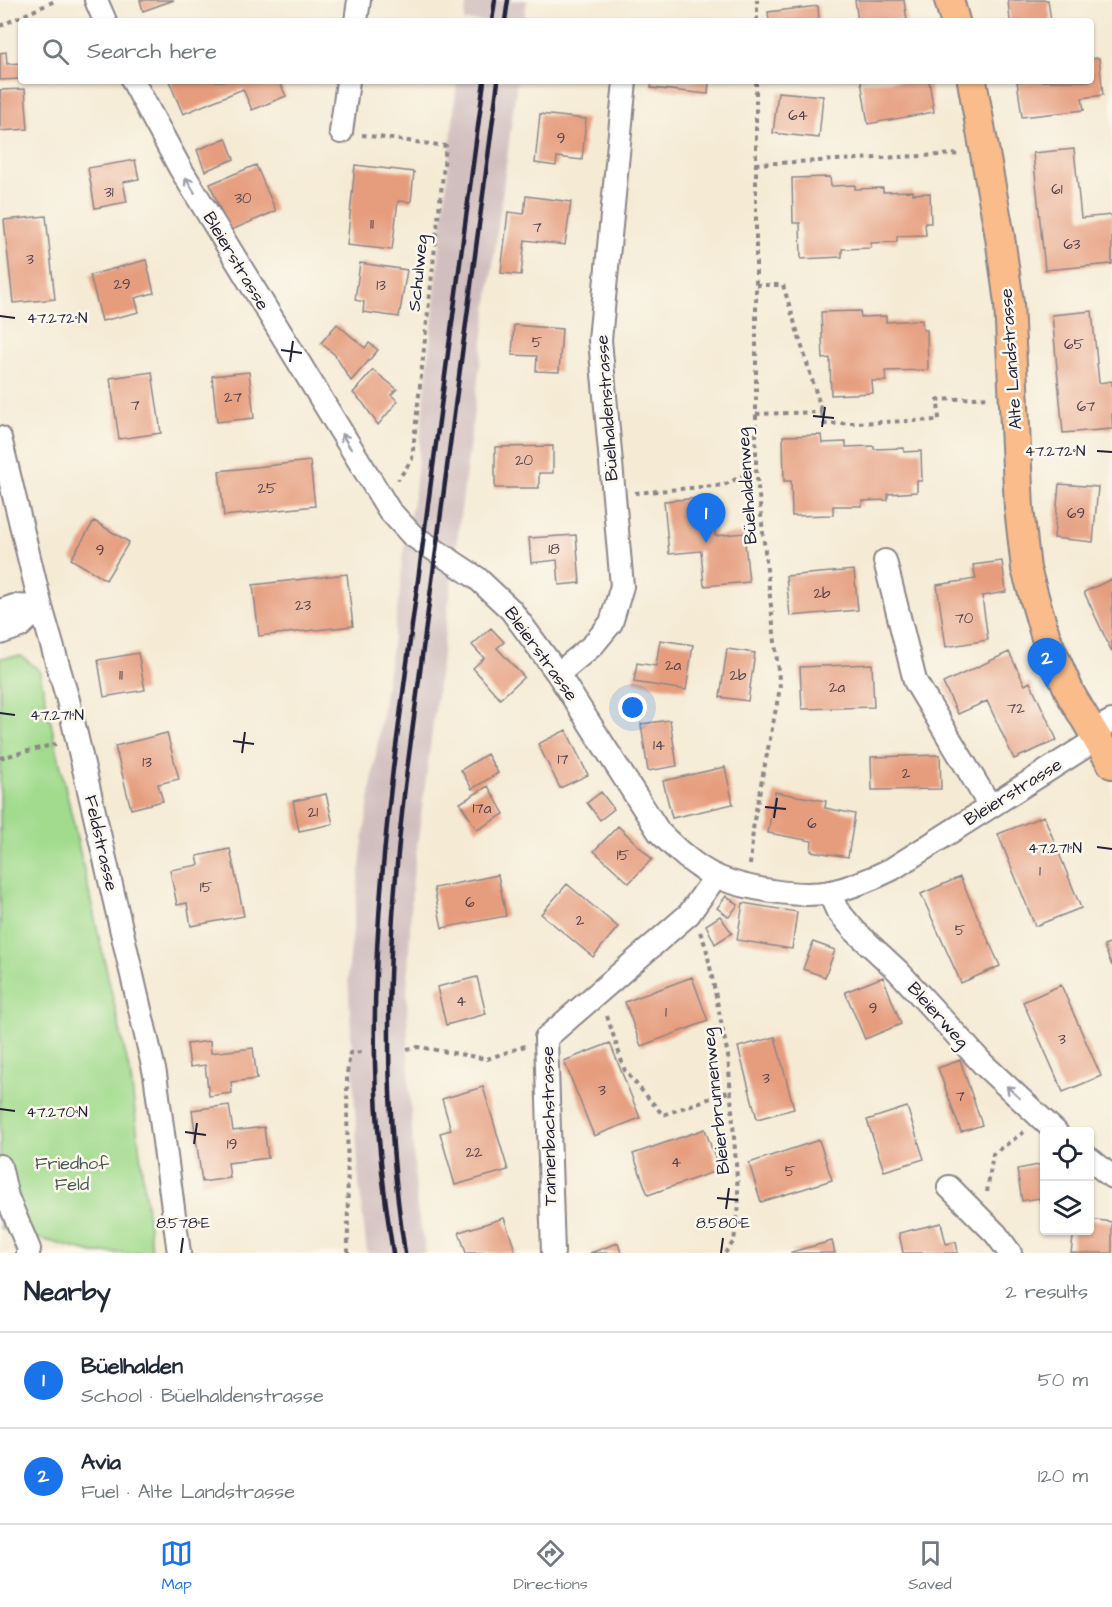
<!DOCTYPE html>
<html lang="en">
<head>
<meta charset="utf-8">
<style>
  :root { --surface:#fff; --page:#f6f6f7; --text:#1f2937; --muted:#747a83; --line:#e0e1e3; --accent:#1a73e8 }
  body { margin:0; font-family:"Architects Daughter",sans-serif; background:var(--page); color:var(--text) }
  .controls { position:absolute; right:18px; bottom:18px; display:grid; overflow:hidden; border-radius:6px; box-shadow:0 2px 4px #0004 }
  .controls button { width:54px; height:54px; display:grid; place-items:center; padding:0; border:0; border-bottom:2px solid var(--line); background:var(--surface); color:var(--text); font:30px sans-serif }
  .you { position:absolute; left:633px; top:708px; width:21px; height:21px; margin:-15px; border:4px solid #fff; border-radius:50%; background:#1a73e8; box-shadow:0 0 0 9px #1a73e833 }
  .badge { display:grid; place-items:center; width:39px; height:39px; border-radius:50%; background:var(--accent); color:#fff; font-size:20px; font-weight:700 }
  .pin { position:absolute; translate:-50% -50px; filter:drop-shadow(0 2px 3px #0008) }
  .pin::after { content:''; position:absolute; top:32px; width:21px; height:18px; background:inherit; clip-path:polygon(0 0,100% 0,50% 100%) }
  .list { margin:0; padding:0; list-style:none }
  h2 { display:flex; justify-content:space-between; align-items:center; height:78px; margin:0; padding:0 24px; font-size:26px }
  h2 small { font-size:20px; font-weight:400; color:var(--muted) }
  .list li { display:grid; grid-template-columns:39px 1fr auto; gap:18px; align-items:center; box-sizing:border-box; height:96px; padding:0 24px; border-top:2px solid var(--line) }
  .list b { display:block; font-size:22px; white-space:nowrap }
  .list p { margin:0; font-size:20px; white-space:nowrap; color:var(--muted) }
  .list em { font-size:20px; font-style:normal; color:var(--muted) }
  .icon { flex:none; width:33px; height:33px; fill:none; stroke:currentColor; stroke-width:2; stroke-linecap:round; stroke-linejoin:round }
  .map { position:relative; flex:none; width:1112px; height:1253px; overflow:hidden }
  .search { position:absolute; background:var(--surface); box-shadow:0 2px 4px #0004; left:18px; right:18px; top:18px; height:66px; display:flex; align-items:center; gap:15px; box-sizing:border-box; padding:0 21px; border-radius:6px; color:var(--muted); font-size:22px }
  .sheet { height:270px; background:var(--surface) }
  nav { display:flex; justify-content:space-around; align-items:center; box-sizing:border-box; height:84px; border-top:2px solid var(--line); background:var(--surface); font-size:16px; color:var(--muted) }
  nav a { display:grid; justify-items:center; gap:3px }
  nav .on { color:var(--accent) }
  .map>svg:first-child { display:block }
</style>
</head>
<body>
<div class="map">
<svg width="1112" height="1253" viewBox="0 0 1112 1253">
  <rect width="100%" height="100%" fill="#fbf7ec"/>
  <filter id="ink" filterUnits="userSpaceOnUse"><feTurbulence type="fractalNoise" baseFrequency=".0167" numOctaves="2"/><feDisplacementMap in="SourceGraphic" scale="12" xChannelSelector="R" yChannelSelector="G"/><feConvolveMatrix kernelMatrix="1 2 1 2 8 2 1 2 1" color-interpolation-filters="sRGB"/></filter>
  <filter id="wash" filterUnits="userSpaceOnUse"><feTurbulence type="fractalNoise" baseFrequency=".008" numOctaves="4" result="noise"/><feDisplacementMap in="SourceGraphic" scale="24" xChannelSelector="R" yChannelSelector="G"/><feGaussianBlur stdDeviation="1.35" result="paint"/><feColorMatrix in="noise" values="0 0 0 0 0 0 0 0 0 0 0 0 0 0 0 0 0 1.4 0 .05"/><feComposite in="paint" operator="in"/></filter>
  <g filter="url(#wash)">
    <rect width="100%" height="100%" fill="#f5ebd5"/>
    <path fill="#d1bfbf" d="M467,0H527L524,21H464Z
      M457,81H517L412,885L407,998L409,1082L417,1209L426,1253H367L359,1184L348,974L362,848L401,584L402,559L415,490Z"/>
    <path fill="#a2db8e" stroke="#627e64" stroke-width="1.5" d="M21,656L39,670L131,1079L152,1253H93L0,1228V658Z"/>
    <g id="blocks">
      <path fill="#e69d7e" d="M140,0H174L143,11Z
        M855,0H904L907,21H858Z
        M1008,0H1048L1051,21H1010Z
        M818,6L819,21H769L768,12Z
        M6,52L7,64L21,63V79L0,80V53Z
        M1099,58L1103,95L1082,98L1084,110L1022,117L1017,81H1091V59Z
        M169,81H290L281,85L286,96L252,110L243,89L183,114Z
        M652,81H709L708,94L651,88Z
        M861,81H929L934,112L868,124Z
        M25,89L28,129L0,131V90Z
        M778,92L823,96L819,138L773,133Z
        M540,114L586,119L582,160L557,157L556,166L535,163Z
        M226,138L234,159L205,171L197,150Z
        M1074,149L1081,218L1112,215V264L1045,270L1033,153Z
        M135,160L139,179L123,182L127,202L95,208L88,168Z
        M256,165L276,211L229,231L210,184Z
        M355,165L414,172L411,202L398,201L392,250L347,245Z
        M830,177L831,186L855,185V189L883,188V192L913,191V194L930,193L931,223H925L926,235L897,236V242L871,243V248L842,249V257L801,259L800,223H793L792,178Z
        M526,196L571,202L565,245L525,240L521,275L501,273L508,212L524,214Z
        M46,216L55,299L13,303L4,220Z
        M146,260L154,293L135,298L139,312L102,321L90,275Z
        M360,263L407,270L399,317L363,312L364,302L355,300Z
        M860,311L861,317L886,316V322L922,320L923,330H927L928,370L885,371L886,381H872L873,393L831,395L830,358L823,359L821,312Z
        M1092,311L1099,383L1112,381V429L1063,433L1052,315Z
        M337,324L365,348L369,343L378,350L351,381L335,355L321,343Z
        M514,325L562,329L559,372L536,371L537,356L512,355Z
        M373,370L397,389L391,395L398,401L378,425L363,403L353,393Z
        M152,372L161,433L119,439L110,378Z
        M249,372L254,418L217,422L212,376Z
        M821,435L822,443L846,442V447L874,446V449L904,448V452L921,451L922,481H917V492L888,494V500L862,501V506H833V515L792,516L791,481H784L783,436Z
        M553,446V473H539V488H495V447Z
        M310,461L315,506L224,516L219,471Z
        M1059,484L1098,487L1093,542L1054,538Z
        M712,497L715,536L744,533L749,582L704,586L701,551L669,554L664,501Z
        M94,521L129,542L106,580L71,559Z
        M576,535L580,583L559,585L557,560L531,563L529,538Z
        M1002,561L1006,592L982,596L988,640L946,647L937,585L976,579L973,565Z
        M854,570L858,610L790,616L786,576Z
        M347,574L353,626L259,636L253,585Z
        M1112,579V652L1084,592Z
        M491,628L504,642L497,648L524,677L500,699L473,668L484,658L472,645Z
        M660,640L693,645L686,690L634,682L637,663L656,666Z
        M727,649L755,653L748,701L720,697Z
        M1009,652L1025,685L1030,682L1057,740L1014,759L987,701L958,714L943,683Z
        M138,653L145,690L104,697L98,660Z
        M872,664L874,707L802,709L800,667Z
        M670,720L677,766L648,771L641,724Z
        M566,730L588,775L560,788L538,744Z
        M167,733L179,779L158,784L163,801L131,809L115,746Z
        M487,754L498,773L472,789L461,770Z
        M940,755L941,789L872,790L871,757Z
        M725,767L733,804L672,818L663,781Z
        M488,786L504,814L477,830L460,803Z
        M601,792L614,809L600,820L587,803Z
        M775,792L826,801L825,808L855,814L848,857L811,851L812,841L768,833Z
        M326,794L333,824L299,831L293,801Z
        M1044,816L1081,908L1035,926L998,834Z
        M618,826L652,859L629,883L594,851Z
        M230,849L244,916L191,926L187,903L177,905L170,870L199,865L197,856Z
        M498,875L506,916L442,928L434,888Z
        M960,877L1000,966L961,983L921,894Z
        M567,884L618,927L593,957L541,914Z
        M726,896L738,905L729,917L717,908Z
        M743,903L797,912L792,949L737,940Z
        M720,916L732,933L715,944L706,925Z
        M813,942L835,950L825,977L803,969Z
        M1112,943V966L1104,946Z
        M477,977L486,1014L446,1025L437,987Z
        M692,977L708,1021L641,1046L625,1002Z
        M883,977L901,1024L865,1039L845,992Z
        M1061,985L1101,1076L1063,1092L1023,1002Z
        M775,1037L794,1109L757,1119L738,1047Z
        M210,1041L211,1053L253,1048L257,1079L231,1082L232,1093L209,1096L205,1065L190,1067L187,1044Z
        M610,1043L640,1118L594,1136L564,1061Z
        M960,1060L982,1125L961,1132L938,1068Z
        M483,1087L508,1170L455,1185L440,1133L451,1130L442,1099Z
        M229,1105L233,1131L264,1127L268,1158L228,1163L230,1178L202,1182L192,1110Z
        M907,1107L924,1159L884,1171L867,1120Z
        M705,1129L719,1170L648,1195L633,1154Z
        M819,1140L832,1180L761,1202L749,1163Z
        M1044,1164V1202L1040,1203L1039,1198L1022,1201L1017,1169Z
        M504,1218L516,1253H466L459,1232Z
        M1090,1219L1112,1222V1253H1071L1074,1230H1090Z
        M941,1223L946,1244L956,1242L958,1253H903L899,1233Z
        M832,1241L835,1253H791V1252Z
        M618,1243L621,1253H590Z"/>
    </g>
  </g>
  <g filter="url(#ink)">
    <use href="#blocks" fill-opacity="0" stroke="#8c8688" stroke-width="1.5"/>
    <g fill="none" stroke-linecap="round" stroke-linejoin="round">
      <g stroke="#8c8688" stroke-width="26">
        <path id="minor" d="M96,0L105,21
          M356,21L359,0
          M133,81L180,168L389,510L412,535L477,578L511,610L558,674L659,832C676,849 695,867 717,877C747,889 799,898 831,892C853,887 872,879 892,869L1097,739
          M341,132L348,81
          M0,438L41,607L68,700L155,1074L179,1253
          M885,561L915,681L990,806
          M0,611L14,606L41,607
          M0,633L20,626L41,607
          M558,674L593,645L611,623L622,586L600,340L625,81
          M1092,731L1112,721
          M829,892L837,910L855,931L898,971L983,1064L1056,1132
          M1090,1159L1112,1177
          M0,1166L7,1197L29,1249L28,1253
          M949,1187L996,1234L1010,1253
          M553,1253L546,1038L689,914L716,876"/>
      </g>
      <g stroke="#8c8688" stroke-width="32">
        <path id="major" d="M949,0L955,21
          M972,81L1000,237L1009,303L1019,508L1026,569L1046,638L1071,695L1112,764"/>
      </g>
      <path stroke="#8c8688" stroke-width="4" stroke-dasharray="4.5 4.5" stroke-linecap="butt" d="M757,21V0
        M0,26L57,0
        M362,135L446,146L412,459L398,480
        M755,164L961,154
        M756,285H783L822,412L824,424L939,420L938,400L990,397
        M756,414L822,412
        M635,493L724,485L756,469
        M0,758L56,744
        M750,865L754,820L780,688L756,469V81
        M700,932L706,947L728,1056L739,1205L734,1241L725,1253
        M607,1016L625,1071L663,1115L731,1091
        M407,1049L419,1047L487,1059L525,1046
        M987,1192L993,1154L1024,1132
        M348,1253L347,1074L350,1053L362,1052"/>
      <use href="#minor" stroke="#fff" stroke-width="22"/>
      <use href="#major" stroke="#f9bc8a" stroke-width="28"/>
      <path stroke="#22223b" stroke-width="4.5" d="M492,21L495,0
        M505,21L508,0
        M393,1253C383,1190 376,1127 375,1063C373,964 382,866 393,769L484,81
        M405,1253C380,1092 387,931 407,770L498,81"/>
    </g>
    <defs><path id="oneway-shaft" d="M-6 0H5M1.5-3L5.5 0L1.5 3" fill="none" stroke-width="1.6" stroke-linecap="round" stroke-linejoin="round" transform="scale(1.5)"/></defs>
    <g stroke="#9c9ca7">
      <use href="#oneway-shaft" transform="translate(190 185) rotate(-121)"/>
      <use href="#oneway-shaft" transform="translate(346 441) rotate(-121)"/>
      <use href="#oneway-shaft" transform="translate(1013 1092) rotate(-137)"/>
    </g>
  </g>
  <path fill="none" stroke="#22223b" stroke-width="2" d="M0,316L15,318M281,350L302,353M290,362L293,341M813,416L834,418M822,427L825,407M1097,451L1112,452M0,713L15,715M233,741L254,744M242,753L245,732M765,807L786,809M774,818L777,798M1097,847L1112,849M0,1109L15,1111M185,1132L206,1135M194,1144L197,1123M717,1198L738,1200M726,1209L729,1188M181,1253L183,1238M721,1253L723,1238"/>
  <g text-anchor="middle" dominant-baseline="central" stroke-width="5" stroke-linejoin="round" paint-order="stroke">
    <g font-size="15" fill="#53414c">
      <text x="798" y="115">64</text>
      <text x="561" y="138">9</text>
      <text x="1057" y="189">61</text>
      <text x="109" y="192">31</text>
      <text x="243" y="198">30</text>
      <text x="372" y="224">11</text>
      <text x="537" y="227">7</text>
      <text x="1072" y="244">63</text>
      <text x="30" y="259">3</text>
      <text x="122" y="284">29</text>
      <text x="381" y="285">13</text>
      <text x="537" y="342">5</text>
      <text x="1074" y="344">65</text>
      <text x="233" y="397">27</text>
      <text x="135" y="405">7</text>
      <text x="1086" y="406">67</text>
      <text x="524" y="460">20</text>
      <text x="267" y="488">25</text>
      <text x="1076" y="513">69</text>
      <text x="554" y="549">18</text>
      <text x="100" y="550">9</text>
      <text x="822" y="593">2b</text>
      <text x="303" y="605">23</text>
      <text x="964" y="618">70</text>
      <text x="673" y="665">2a</text>
      <text x="121" y="675">11</text>
      <text x="738" y="675">2b</text>
      <text x="837" y="687">2a</text>
      <text x="1016" y="708">72</text>
      <text x="659" y="745">14</text>
      <text x="563" y="759">17</text>
      <text x="147" y="762">13</text>
      <text x="906" y="773">2</text>
      <text x="482" y="808">17a</text>
      <text x="313" y="812">21</text>
      <text x="812" y="823">6</text>
      <text x="623" y="855">15</text>
      <text x="1040" y="871">1</text>
      <text x="206" y="887">15</text>
      <text x="470" y="902">6</text>
      <text x="580" y="920">2</text>
      <text x="960" y="930">5</text>
      <text x="461" y="1001">4</text>
      <text x="873" y="1008">9</text>
      <text x="666" y="1012">1</text>
      <text x="1062" y="1039">3</text>
      <text x="766" y="1078">3</text>
      <text x="602" y="1090">3</text>
      <text x="960" y="1096">7</text>
      <text x="232" y="1144">19</text>
      <text x="474" y="1152">22</text>
      <text x="676" y="1162">4</text>
      <text x="790" y="1171">5</text>
    </g>
    <g font-size="18" fill="#22223b" stroke="#fbf7ec">
      <text transform="translate(236 261) rotate(59)">Bleierstrasse</text>
      <text transform="translate(418 273) rotate(-84)">Schulweg</text>
      <text transform="translate(1011 359) rotate(-94)">Alte Landstrasse</text>
      <text transform="translate(607 408) rotate(-94)">Büelhaldenstrasse</text>
      <text transform="translate(747 486) rotate(-94)">Büelhaldenweg</text>
      <text transform="translate(541 654) rotate(54)">Bleierstrasse</text>
      <text transform="translate(1013 792) rotate(-32)">Bleierstrasse</text>
      <text transform="translate(101 843) rotate(77)">Feldstrasse</text>
      <text transform="translate(938 1015) rotate(48)">Bleierweg</text>
      <text transform="translate(716 1101) rotate(-96)">Bleierbrunnenweg</text>
      <text transform="translate(549 1126) rotate(-91)">Tannenbachstrasse</text>
    </g>
    <g font-size="18" fill="#485a54" stroke="#fbf7ec">
      <text x="72" y="1163">Friedhof<tspan x="72" dy="21">Feld</tspan></text>
    </g>
  </g>
  <g font-size="15" text-anchor="middle" fill="#22223b" stroke="#fbf7ec" stroke-width="5" stroke-linejoin="round" paint-order="stroke">
    <text x="57" y="323">47.272°N</text>
    <text x="1055" y="456">47.272°N</text>
    <text x="57" y="720">47.271°N</text>
    <text x="1055" y="853">47.271°N</text>
    <text x="57" y="1117">47.270°N</text>
    <text x="183" y="1228">8.578°E</text>
    <text x="723" y="1228">8.580°E</text>
  </g>
</svg>
<div class="controls">
<button><svg class="icon" aria-label="locate" viewBox="0 0 24 24"><circle cx="12" cy="12" r="6"/><path d="M12 2v4M12 18v4M2 12h4M18 12h4"/></svg></button>
<button><svg class="icon" aria-label="layers" viewBox="0 0 24 24"><path d="M12 4l9 5-9 5-9-5zM3 14l9 5 9-5"/></svg></button>
</div>
<div class="you"></div>
<div class="pin badge" style="left:706px;top:543px">1</div>
<div class="pin badge" style="left:1047px;top:688px">2</div>
<div class="search"><svg class="icon" aria-label="search" viewBox="0 0 24 24"><circle cx="10" cy="10" r="6"/><path d="M15 15l6 6"/></svg>Search here</div>
</div>
<section class="sheet">
<h2>Nearby<small>2 results</small></h2>
<ul class="list">
<li><span class="badge">1</span><div><b>Büelhalden</b><p>School · Büelhaldenstrasse</p></div><em>50 m</em></li>
<li><span class="badge">2</span><div><b>Avia</b><p>Fuel · Alte Landstrasse</p></div><em>120 m</em></li>
</ul>
</section>
<nav>
<a class="on"><svg class="icon" aria-label="map" viewBox="0 0 24 24"><path d="M3 6l6-2 6 2 6-2v14l-6 2-6-2-6 2zM9 4v14M15 6v14"/></svg>Map</a>
<a><svg class="icon" aria-label="directions" viewBox="0 0 24 24"><path d="M12 3l9 9-9 9-9-9zM9 14v-3h6M13 9l2 2-2 2"/></svg>Directions</a>
<a><svg class="icon" aria-label="saved" viewBox="0 0 24 24"><path d="M7 4h10v16l-5-4-5 4z"/></svg>Saved</a>
</nav>
</body>
</html>
